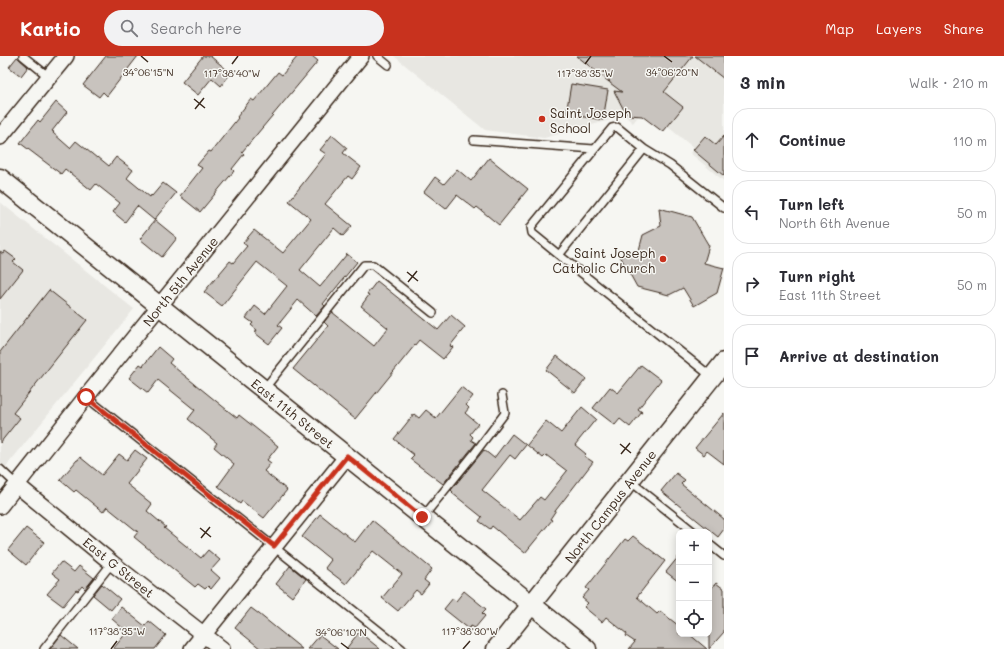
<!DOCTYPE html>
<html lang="en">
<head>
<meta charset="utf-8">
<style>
  :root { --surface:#fff; --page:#f2f2f3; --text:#2b2b33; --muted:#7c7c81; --line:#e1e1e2; --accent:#c8321e }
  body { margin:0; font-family:Mali,sans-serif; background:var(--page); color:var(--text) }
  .controls { position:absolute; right:12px; bottom:12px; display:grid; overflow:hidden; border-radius:8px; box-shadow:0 2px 10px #0003 }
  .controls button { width:36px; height:36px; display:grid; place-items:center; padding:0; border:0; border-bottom:1px solid var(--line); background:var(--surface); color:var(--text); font:20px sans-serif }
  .stop { position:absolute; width:12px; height:12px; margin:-9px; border:3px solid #c8321e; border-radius:50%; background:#fff }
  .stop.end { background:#c8321e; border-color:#fff; box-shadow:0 1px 4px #0008 }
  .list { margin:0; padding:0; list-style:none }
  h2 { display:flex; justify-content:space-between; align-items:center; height:52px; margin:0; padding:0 16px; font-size:17px }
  h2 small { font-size:13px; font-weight:400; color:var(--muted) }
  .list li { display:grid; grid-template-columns:26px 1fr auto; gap:12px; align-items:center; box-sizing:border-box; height:64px; margin:0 8px 8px; padding:0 8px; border:1px solid var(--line); border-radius:16px }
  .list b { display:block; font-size:15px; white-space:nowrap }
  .list p { margin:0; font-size:13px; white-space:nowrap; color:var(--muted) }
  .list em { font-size:13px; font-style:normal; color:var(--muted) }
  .icon { flex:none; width:22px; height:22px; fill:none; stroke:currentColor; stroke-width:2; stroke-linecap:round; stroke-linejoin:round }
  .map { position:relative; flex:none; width:724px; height:593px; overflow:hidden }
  header { display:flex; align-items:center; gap:24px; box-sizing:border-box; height:56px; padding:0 20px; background:var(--accent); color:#fff }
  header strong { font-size:19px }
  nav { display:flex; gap:22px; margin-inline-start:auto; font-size:14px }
  .search { width:280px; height:36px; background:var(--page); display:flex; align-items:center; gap:10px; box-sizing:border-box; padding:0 14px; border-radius:22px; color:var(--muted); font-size:15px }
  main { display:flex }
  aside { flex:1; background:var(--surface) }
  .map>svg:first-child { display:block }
</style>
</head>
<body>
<header>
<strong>Kartio</strong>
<div class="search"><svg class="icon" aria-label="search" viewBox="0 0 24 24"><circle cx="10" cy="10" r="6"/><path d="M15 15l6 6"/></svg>Search here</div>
<nav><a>Map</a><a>Layers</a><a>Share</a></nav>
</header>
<main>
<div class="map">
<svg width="724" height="593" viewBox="0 0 724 593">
  <rect width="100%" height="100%" fill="#f6f6f2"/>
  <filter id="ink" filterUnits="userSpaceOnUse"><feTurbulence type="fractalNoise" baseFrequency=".025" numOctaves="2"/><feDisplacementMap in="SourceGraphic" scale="8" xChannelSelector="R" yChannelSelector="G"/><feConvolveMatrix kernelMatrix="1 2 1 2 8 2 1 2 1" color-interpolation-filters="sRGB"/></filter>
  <g filter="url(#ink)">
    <path fill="#e8e7e2" d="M394,0H724V125L690,97L694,92L668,71L663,76L640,58L633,67L625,60L544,82L485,74Z
      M0,146L134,253L0,418Z"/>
    <path fill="#c8c3be" stroke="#3b2a1e" d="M106,0H138L107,40L103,36L99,41L83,29Z
      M203,0H210L231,17L221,30L212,22L198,39L182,26Z
      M298,0H312L318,5L242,96L244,98L232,113L234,115L200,156L180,140L202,112L197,109L209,95L211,96L238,62L237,61L251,43L254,45L278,16L282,19Z
      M577,0H693L664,36L683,51L663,76L642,60L629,59L625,56L614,35L622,36L610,27L609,24V26Z
      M695,0H724V23Z
      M17,1L28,11L21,20L9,11Z
      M571,28L608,34L603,64L566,58Z
      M56,46L67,56L52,75L54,76L53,77L70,92L76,85L97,102L98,101L109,110L116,101L133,114L127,122L150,141L151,139L152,140L163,127L176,137L154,164L137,150L125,166L113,156L120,147L96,128L91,134L65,113L61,118L20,87L38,64L40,66Z
      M332,79L347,92L343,97L361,111L352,123L348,120L325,148L352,170L343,180L334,172L300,214L320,231L347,198L357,206L323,248L325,250L316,260L298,244L278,269L282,272L269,288L255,277L257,274L251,269L253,267L246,262L255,250L265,258L287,230L257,206L222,250L204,236L230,205L233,207L247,190L243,187L254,174L283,197L311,163L289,145L326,98L320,94Z
      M705,80L716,89L724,80V120L693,94Z
      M489,102L528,133L499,169L477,151L475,153L457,139L446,153L424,136L435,121L444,128L457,113L471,125Z
      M659,152L692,161L709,190L704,207L724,212L717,237L694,250L683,232L669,239L637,231L620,200L638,198L643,179L661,170Z
      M155,164L177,182L162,201L140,183Z
      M5,195L16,203L13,206L23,214L0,243V196L3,198Z
      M377,225L438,274L451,259L465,271L450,290L453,291L443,303L419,284L355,363L293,313L328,270L324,266L332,256L374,290L388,272L361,250L369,239L367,238Z
      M49,234L87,264L13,357L20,362L0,387V296Z
      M158,291L172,303L169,307L237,362L239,359L278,390L267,404L271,407L264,415L287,434L264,462L242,445L240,448L218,430L234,408L214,391L217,387L188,363L195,354L158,324L148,337L129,322L140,308L143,310Z
      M557,300L586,323L575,337L546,314Z
      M641,309L661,324L638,353L642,356L630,371L620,363L615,369L593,352L610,331L618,337Z
      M461,331L473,340L466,349L469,352L465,357L478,368L470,378L473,381L471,384L476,387L443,428L410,403L414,399L394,383L414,358L419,362L426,354L436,362Z
      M582,351L596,363L575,389L586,398L584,400L593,406L556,454L550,463L552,464L525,497L492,470L490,473L479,465L482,461L452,437L453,436L451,434L484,394L494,402L512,378L526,389L515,403L510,399L482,434L520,464L540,441L544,444L567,415L546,399L543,402L527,389L546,365L561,377Z
      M724,357V408L707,395L704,399L695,392Z
      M135,394L147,403L127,428L152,448L147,455L166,471L164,472L201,502L208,494L220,504L211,514L220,522L211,533L208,530L205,533L198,528L195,531L134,481L138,476L107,451L103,456L76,434L74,436L60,424L77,404H78L80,401L102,419L119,398L127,404Z
      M676,417L685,424L681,428L724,463V473L718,481L661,435Z
      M320,458L355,486L372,464L432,513L424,524L429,528L421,538L416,534L398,555L382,542L402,518L373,495L346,528L325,512L331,504L302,481Z
      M26,472L44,486L26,509L8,494Z
      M633,480L665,505L637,541L657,558L660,555L679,570V578H689L707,593H629L635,586L626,580L627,578L606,561L602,566L584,551L588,547L582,542L589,534L586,532L625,483L628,485Z
      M679,500V526L666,516Z
      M61,506L74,516L79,510L94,522L85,533L82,530L78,535L76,534L63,550L47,538L60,523L52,517Z
      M290,510L306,523L292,541L276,528Z
      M716,527L724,533V576L709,593V535Z
      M102,528L120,543L111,554L93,539Z
      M464,535L486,553L482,557L485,560L475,572L471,570L469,573L444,553L453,542L456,545Z
      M121,551L145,570L149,565L166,579L155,593H113L127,576L112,563Z
      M251,552L259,558L302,593H261L235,572Z
      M359,576L380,593H346Z
      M61,579L78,593H50Z
      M320,579L338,593H308Z"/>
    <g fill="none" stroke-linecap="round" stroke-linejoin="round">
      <g stroke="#3b2a1e" stroke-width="10">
        <path id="service" d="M23,0L49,21
          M377,0L388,9
          M617,71L644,93L559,199L532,177L531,171L612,72Z
          M474,84L594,93
          M644,93L670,109L724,152
          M559,199L712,321
          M264,333L364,209H373L433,257
          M86,341L402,593
          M0,413L17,429
          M630,425L694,476
          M423,461L474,398L505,357L502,339
          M709,488L724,500
          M44,593L112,507"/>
      </g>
      <g stroke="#3b2a1e" stroke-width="18">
        <path id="minor" d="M0,81L66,0
          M17,429L112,507L222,593
          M0,450L86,341L361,0
          M192,593L347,400"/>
      </g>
      <g stroke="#3b2a1e" stroke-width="21">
        <path id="tertiary" d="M0,122L587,593
          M496,593L724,306"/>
      </g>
      <use href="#service" stroke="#f6f6f2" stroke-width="7"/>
      <use href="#minor" stroke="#f6f6f2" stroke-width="15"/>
      <use href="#tertiary" stroke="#f6f6f2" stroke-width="18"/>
    </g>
  </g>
  <g fill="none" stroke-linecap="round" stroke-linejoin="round" filter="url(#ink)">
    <path stroke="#c8321e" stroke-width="5" d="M86,341L274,490L347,400L422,461"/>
  </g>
  <path fill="none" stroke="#3b2a1e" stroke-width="1.5" d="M141,0L148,6M664,0L672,6M232,8L238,0M585,8L591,0M194,43L205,52M195,53L204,42M407,216L418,225M408,226L417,215M620,388L631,397M621,398L630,387M200,472L211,481M201,482L210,471M341,587L349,593M111,593L117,585M463,593L470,585"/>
  <g fill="#c8321e" stroke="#f6f6f2" stroke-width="1.5">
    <circle cx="542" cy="63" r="4"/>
    <circle cx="663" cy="203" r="4"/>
  </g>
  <g text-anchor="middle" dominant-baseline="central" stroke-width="3" stroke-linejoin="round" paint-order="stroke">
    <g font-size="13" fill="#3b2a1e" stroke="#f6f6f2" text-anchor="start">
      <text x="550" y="56">Saint Joseph<tspan x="550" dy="15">School</tspan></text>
      <text x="655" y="196" text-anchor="end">Saint Joseph<tspan x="655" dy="15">Catholic Church</tspan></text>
    </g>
    <g font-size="13" fill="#3b2a1e" stroke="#f6f6f2">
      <text transform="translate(180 225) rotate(-51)">North 5th Avenue</text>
      <text transform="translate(293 357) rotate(39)">East 11th Street</text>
      <text transform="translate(610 450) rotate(-52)">North Campus Avenue</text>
      <text transform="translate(119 511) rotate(39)">East G Street</text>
    </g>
  </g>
  <g font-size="10" text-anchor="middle" fill="#3b2a1e" stroke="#f6f6f2" stroke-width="3" stroke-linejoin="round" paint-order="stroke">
    <text x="672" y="20">34°06'20"N</text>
    <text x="148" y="20">34°06'15"N</text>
    <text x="232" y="21">117°38'40"W</text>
    <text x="585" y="21">117°38'35"W</text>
    <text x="117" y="579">117°38'35"W</text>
    <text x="470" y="579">117°38'30"W</text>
    <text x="341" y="580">34°06'10"N</text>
  </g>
</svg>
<div class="controls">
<button>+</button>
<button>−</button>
<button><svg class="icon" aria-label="locate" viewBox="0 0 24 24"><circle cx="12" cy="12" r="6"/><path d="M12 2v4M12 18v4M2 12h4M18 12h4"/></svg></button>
</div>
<div class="stop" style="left:86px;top:341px"></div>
<div class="stop end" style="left:422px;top:461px"></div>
</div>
<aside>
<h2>3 min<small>Walk · 210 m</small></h2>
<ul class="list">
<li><svg class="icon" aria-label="ahead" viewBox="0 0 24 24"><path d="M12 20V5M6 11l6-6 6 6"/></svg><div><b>Continue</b></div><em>110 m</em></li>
<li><svg class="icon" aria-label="left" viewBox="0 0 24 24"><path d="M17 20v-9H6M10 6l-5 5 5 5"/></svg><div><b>Turn left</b><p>North 6th Avenue</p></div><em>50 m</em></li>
<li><svg class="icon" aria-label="right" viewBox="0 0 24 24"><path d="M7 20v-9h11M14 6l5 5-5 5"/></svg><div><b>Turn right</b><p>East 11th Street</p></div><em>50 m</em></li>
<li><svg class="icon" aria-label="arrive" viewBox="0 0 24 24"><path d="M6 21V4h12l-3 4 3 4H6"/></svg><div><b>Arrive at destination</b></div></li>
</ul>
</aside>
</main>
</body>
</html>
